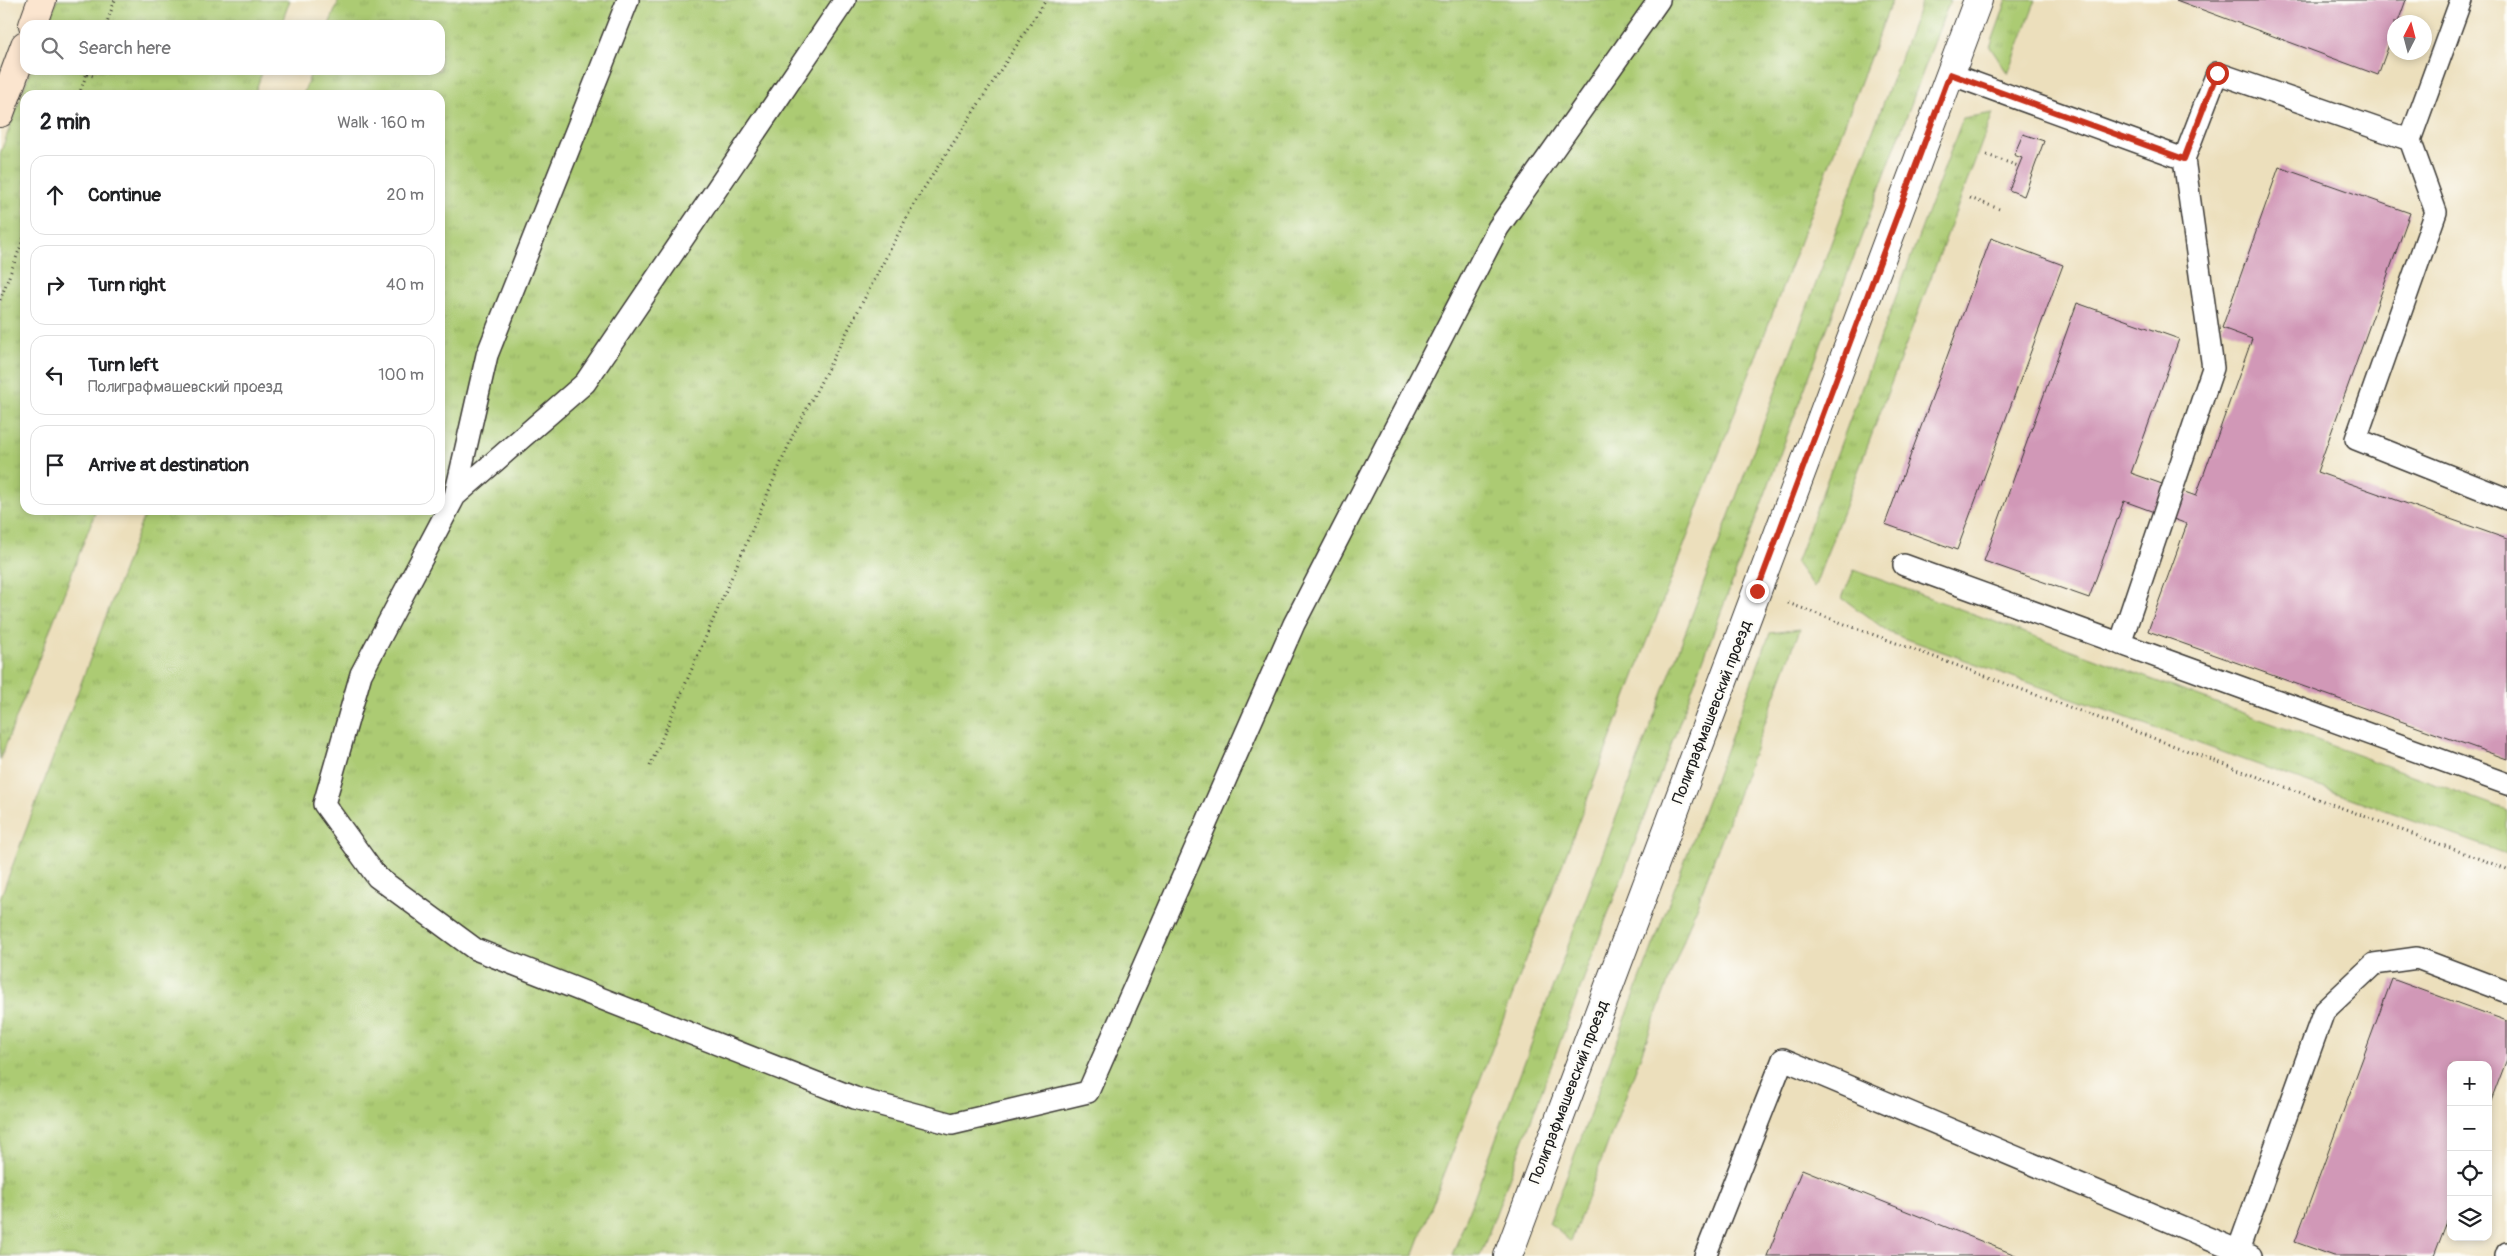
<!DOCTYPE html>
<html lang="en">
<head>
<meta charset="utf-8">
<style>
  :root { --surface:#fff; --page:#f6f6f6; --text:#202124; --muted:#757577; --line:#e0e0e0 }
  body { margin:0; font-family:Pangolin,sans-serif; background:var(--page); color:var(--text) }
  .controls { position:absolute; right:15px; bottom:15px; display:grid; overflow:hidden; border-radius:10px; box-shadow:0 2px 8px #0003 }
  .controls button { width:45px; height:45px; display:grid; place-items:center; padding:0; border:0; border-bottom:1px solid var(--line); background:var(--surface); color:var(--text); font:25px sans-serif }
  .compass { position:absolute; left:2387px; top:15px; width:45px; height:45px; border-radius:50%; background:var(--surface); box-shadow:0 2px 8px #0003; rotate:6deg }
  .stop { position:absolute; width:15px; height:15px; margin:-11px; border:4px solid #c8321e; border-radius:50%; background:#fff }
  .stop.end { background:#c8321e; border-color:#fff; box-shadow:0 1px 5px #0008 }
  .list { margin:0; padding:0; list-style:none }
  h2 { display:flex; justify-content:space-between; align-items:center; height:65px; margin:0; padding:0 20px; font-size:21px }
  h2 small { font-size:16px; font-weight:400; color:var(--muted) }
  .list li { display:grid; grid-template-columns:32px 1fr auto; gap:15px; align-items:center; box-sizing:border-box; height:80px; margin:0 10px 10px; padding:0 10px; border:1px solid var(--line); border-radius:15px }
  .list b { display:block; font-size:19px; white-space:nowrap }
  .list p { margin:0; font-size:16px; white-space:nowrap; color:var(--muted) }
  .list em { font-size:16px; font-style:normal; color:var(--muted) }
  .icon { flex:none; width:28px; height:28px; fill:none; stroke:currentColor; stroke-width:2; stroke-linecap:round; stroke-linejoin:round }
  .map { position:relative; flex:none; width:2507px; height:1256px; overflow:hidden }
  .search { position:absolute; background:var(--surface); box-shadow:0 2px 8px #0003; left:20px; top:20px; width:425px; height:55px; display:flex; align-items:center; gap:12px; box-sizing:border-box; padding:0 18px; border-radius:15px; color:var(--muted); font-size:19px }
  .panel { position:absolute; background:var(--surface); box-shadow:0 2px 8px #0003; left:20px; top:90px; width:425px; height:425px; border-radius:15px }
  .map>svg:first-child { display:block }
</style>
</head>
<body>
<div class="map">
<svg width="2507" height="1256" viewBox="0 0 2507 1256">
  <defs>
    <pattern id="grass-tufts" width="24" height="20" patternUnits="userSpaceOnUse" patternTransform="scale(1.25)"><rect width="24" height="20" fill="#accb73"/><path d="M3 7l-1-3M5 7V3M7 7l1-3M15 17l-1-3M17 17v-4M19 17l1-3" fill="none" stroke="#93ae63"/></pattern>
  </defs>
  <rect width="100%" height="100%" fill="#fdfcf7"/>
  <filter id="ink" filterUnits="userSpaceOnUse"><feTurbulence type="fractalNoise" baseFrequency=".02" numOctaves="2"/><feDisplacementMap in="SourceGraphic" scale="10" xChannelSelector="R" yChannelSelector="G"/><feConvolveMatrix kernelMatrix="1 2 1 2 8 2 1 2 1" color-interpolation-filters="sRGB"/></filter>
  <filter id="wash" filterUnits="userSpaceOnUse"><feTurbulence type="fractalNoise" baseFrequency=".0096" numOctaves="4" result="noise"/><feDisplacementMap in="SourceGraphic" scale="20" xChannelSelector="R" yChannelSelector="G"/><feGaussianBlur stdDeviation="1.12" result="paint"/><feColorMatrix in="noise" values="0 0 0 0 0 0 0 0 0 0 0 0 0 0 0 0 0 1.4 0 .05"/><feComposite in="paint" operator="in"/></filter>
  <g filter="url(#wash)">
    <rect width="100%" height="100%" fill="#ecdfbc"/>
    <path fill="url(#grass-tufts)" stroke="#647448" d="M57,0H290L281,25H48Z
      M339,0H1892L1413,1256H0V899L146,510H440V95H303L312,70H440V25H329Z
      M1922,0H1950L1480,1256H1452Z
      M2007,0H2036L2008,74L1990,47Z
      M31,70H263L254,95H25V510H96L0,760V154Z
      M1993,113L1814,588L1796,563L1963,118Z
      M1854,570L2507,810V854L1890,633L1842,598Z
      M1800,629L1571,1242L1549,1223L1770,633Z"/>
    <g id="blocks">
      <path fill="#d198b7" d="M2176,0H2406L2398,22H2394V31L2378,75Z
        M2023,134L2044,141L2024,196L2009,190L2022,158L2014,155Z
        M2279,167L2410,213L2317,472L2507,539V759L2148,631L2187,524L2124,501L2089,598L1984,561L2077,303L2179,339L2131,473L2196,496L2252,339L2222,328Z
        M1991,238L2063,265L1957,550L1885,524Z
        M2392,979L2507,1021V1059L2488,1109V1065H2451V1211L2434,1256H2334L2295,1242Z
        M1802,1169L2018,1256H1767Z"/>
    </g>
  </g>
  <g filter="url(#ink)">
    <use href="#blocks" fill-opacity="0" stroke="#3b3934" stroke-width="1"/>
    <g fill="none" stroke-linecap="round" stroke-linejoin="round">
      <g stroke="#3b3934" stroke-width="24">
        <path id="lane" d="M628,0L487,355L455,496L361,674L324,804L377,877L475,949L855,1098L952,1124L1088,1092L1294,624L1498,228L1659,0
          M1950,74L2184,159L2217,73L2410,140L2461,0
          M2410,140L2436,212L2356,439L2507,499
          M455,496L585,383L845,0
          M1904,565L2507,784
          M2120,644L2213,368L2184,159
          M1705,1256L1783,1059L2251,1256
          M2236,1256L2324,1011L2374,964L2417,958L2507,992
          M2506,1256L2507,1253"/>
      </g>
      <g stroke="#3b3934" stroke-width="30">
        <path id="street" d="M1508,1256L1978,0"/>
      </g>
      <g stroke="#3b3934" stroke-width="30">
        <path id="secondary" d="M33,25L42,0
          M0,113L25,45"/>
      </g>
      <path stroke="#3b3934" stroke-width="3" stroke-dasharray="1 4" stroke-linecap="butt" d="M106,25L115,0
        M87,74L93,76
        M79,95L88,70
        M1987,155L2018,166
        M1970,198L2002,210
        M0,300L25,235
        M1788,603L2507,869
        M650,766L793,435L915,202L1046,0"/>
      <use href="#lane" stroke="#fff" stroke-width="21"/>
      <use href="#street" stroke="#fff" stroke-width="28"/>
      <use href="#secondary" stroke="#fbe5cf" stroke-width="28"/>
    </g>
  </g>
  <g fill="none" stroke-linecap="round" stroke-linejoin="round" filter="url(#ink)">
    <path stroke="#c8321e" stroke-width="6" d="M1757,591L1950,74L2184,159L2217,73"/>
  </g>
  <g text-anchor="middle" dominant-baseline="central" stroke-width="5" stroke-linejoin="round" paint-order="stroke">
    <g font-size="16" fill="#1c1c1c" stroke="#fdfcf7">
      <text transform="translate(1712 712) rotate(-69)">Полиграфмашевский проезд</text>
      <text transform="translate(1569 1092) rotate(-69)">Полиграфмашевский проезд</text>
    </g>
  </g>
</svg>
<div class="controls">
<button>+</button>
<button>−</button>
<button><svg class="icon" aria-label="locate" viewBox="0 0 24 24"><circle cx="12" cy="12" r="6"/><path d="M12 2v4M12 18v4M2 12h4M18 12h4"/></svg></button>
<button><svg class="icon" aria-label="layers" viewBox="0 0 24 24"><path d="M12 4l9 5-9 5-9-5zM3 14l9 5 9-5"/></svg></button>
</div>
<svg class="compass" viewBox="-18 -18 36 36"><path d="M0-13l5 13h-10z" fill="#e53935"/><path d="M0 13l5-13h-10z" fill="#757577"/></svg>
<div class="stop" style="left:2217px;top:73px"></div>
<div class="stop end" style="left:1757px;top:591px"></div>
<div class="search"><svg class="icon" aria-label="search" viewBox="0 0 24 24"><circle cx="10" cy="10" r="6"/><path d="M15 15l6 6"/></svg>Search here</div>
<section class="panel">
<h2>2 min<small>Walk · 160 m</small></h2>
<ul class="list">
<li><svg class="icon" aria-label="ahead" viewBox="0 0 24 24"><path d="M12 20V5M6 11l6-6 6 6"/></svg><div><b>Continue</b></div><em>20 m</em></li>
<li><svg class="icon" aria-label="right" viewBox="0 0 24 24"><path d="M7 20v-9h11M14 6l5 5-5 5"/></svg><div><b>Turn right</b></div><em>40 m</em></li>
<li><svg class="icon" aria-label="left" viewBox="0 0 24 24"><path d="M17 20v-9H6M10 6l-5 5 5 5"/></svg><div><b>Turn left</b><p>Полиграфмашевский проезд</p></div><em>100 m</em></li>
<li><svg class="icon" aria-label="arrive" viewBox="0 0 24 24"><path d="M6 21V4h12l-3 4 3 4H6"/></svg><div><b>Arrive at destination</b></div></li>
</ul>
</section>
</div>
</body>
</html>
